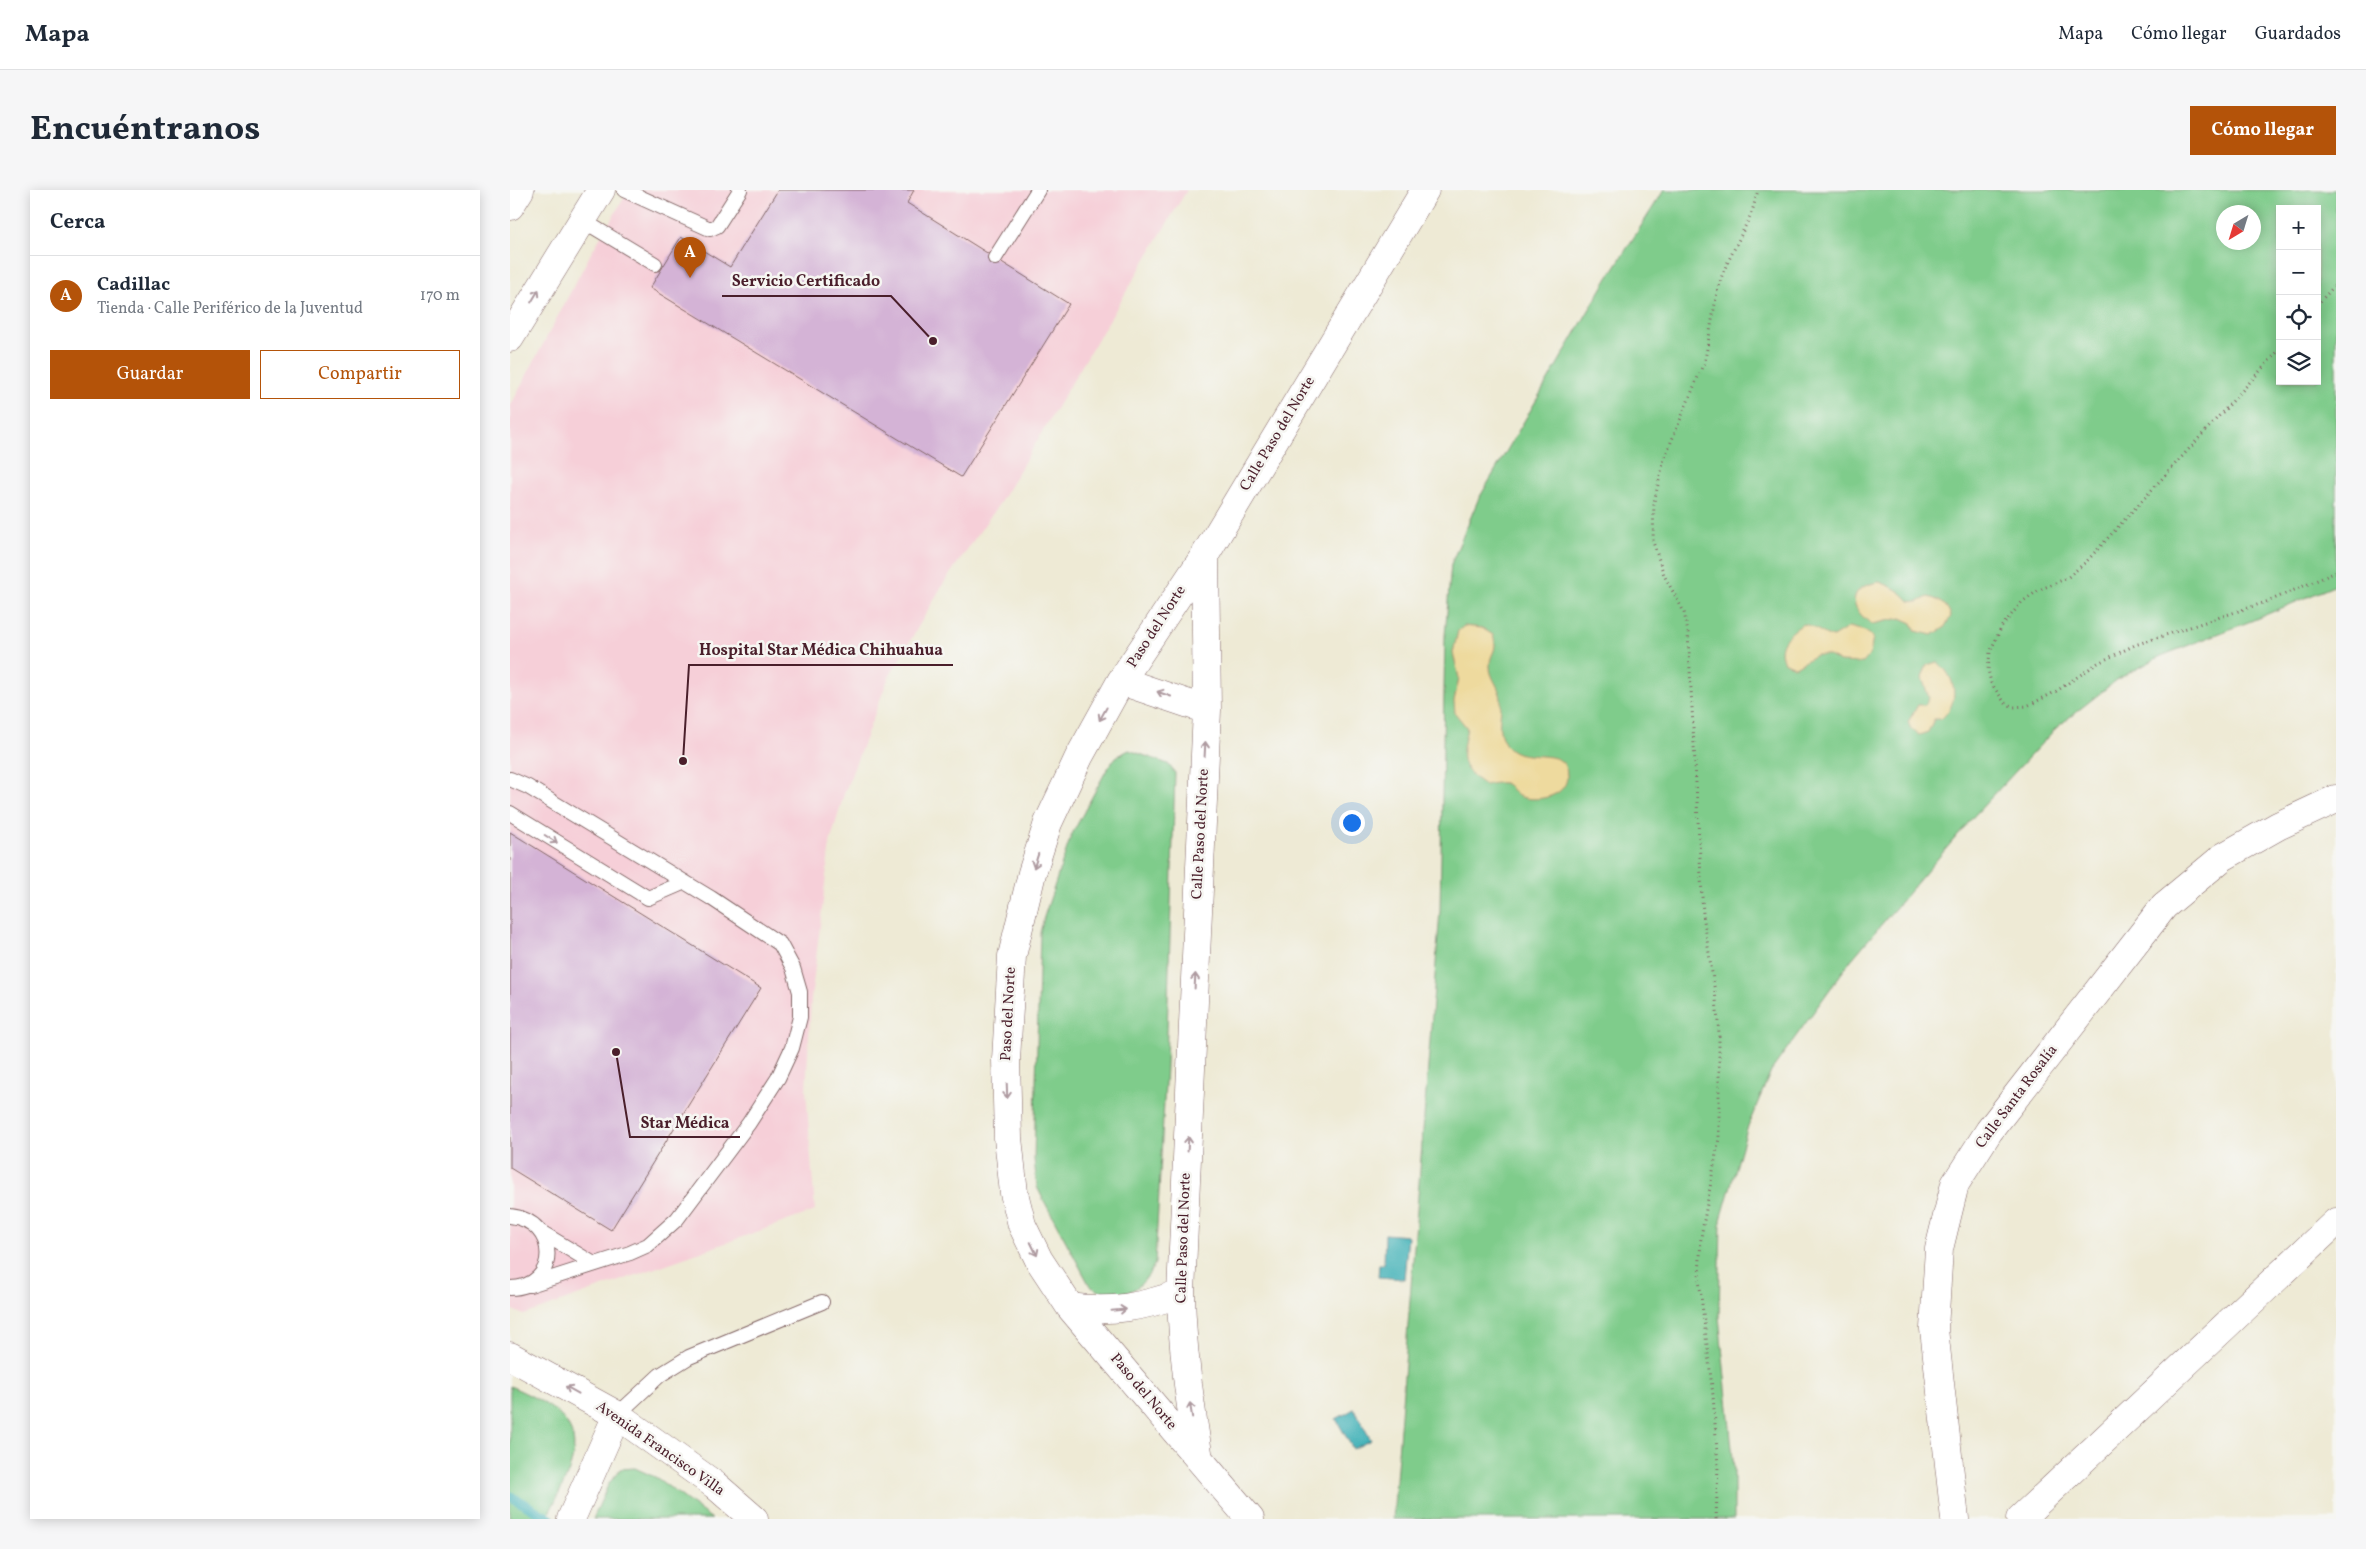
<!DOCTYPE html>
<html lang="es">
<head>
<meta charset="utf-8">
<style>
  :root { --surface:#fff; --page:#f6f6f7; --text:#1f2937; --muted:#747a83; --line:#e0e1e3; --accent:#b45309 }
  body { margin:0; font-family:Vollkorn,serif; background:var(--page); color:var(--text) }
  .controls { position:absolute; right:15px; top:15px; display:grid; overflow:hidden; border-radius:0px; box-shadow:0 2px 12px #0003 }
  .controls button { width:45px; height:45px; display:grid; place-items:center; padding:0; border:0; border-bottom:1px solid var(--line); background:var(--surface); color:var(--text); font:25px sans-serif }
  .compass { position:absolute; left:1706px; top:15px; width:45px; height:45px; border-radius:50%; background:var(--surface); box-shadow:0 2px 12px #0003; rotate:218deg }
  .you { position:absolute; left:841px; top:632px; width:18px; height:18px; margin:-12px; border:4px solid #fff; border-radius:50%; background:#1a73e8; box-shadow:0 0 0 8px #1a73e833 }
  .badge { display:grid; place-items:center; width:32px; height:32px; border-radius:50%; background:var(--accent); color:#fff; font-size:16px; font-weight:700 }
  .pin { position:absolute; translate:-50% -41px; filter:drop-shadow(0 1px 2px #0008) }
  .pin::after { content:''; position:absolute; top:26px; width:18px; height:15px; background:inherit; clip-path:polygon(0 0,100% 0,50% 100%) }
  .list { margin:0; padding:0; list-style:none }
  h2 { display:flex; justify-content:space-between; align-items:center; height:65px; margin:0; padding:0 20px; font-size:21px }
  h2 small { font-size:16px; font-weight:400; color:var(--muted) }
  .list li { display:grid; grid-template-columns:32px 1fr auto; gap:15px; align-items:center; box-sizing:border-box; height:80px; padding:0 20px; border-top:1px solid var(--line) }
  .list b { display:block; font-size:19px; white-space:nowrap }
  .list p { margin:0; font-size:16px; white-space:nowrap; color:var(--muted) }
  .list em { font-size:16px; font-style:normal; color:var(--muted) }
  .actions { display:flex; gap:10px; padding:15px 20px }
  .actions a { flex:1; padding:11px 0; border:1px solid var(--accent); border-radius:0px; text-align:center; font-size:18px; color:var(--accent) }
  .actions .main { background:var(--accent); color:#fff }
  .icon { flex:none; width:28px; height:28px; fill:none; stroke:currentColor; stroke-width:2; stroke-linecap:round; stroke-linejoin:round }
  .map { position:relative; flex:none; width:1826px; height:1329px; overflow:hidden; border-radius:0px }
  header { display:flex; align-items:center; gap:30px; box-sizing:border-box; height:70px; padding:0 25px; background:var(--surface); border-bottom:1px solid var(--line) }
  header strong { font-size:24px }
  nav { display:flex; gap:28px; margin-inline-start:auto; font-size:18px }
  .intro { display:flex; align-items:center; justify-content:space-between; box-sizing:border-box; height:120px; padding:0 30px }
  h1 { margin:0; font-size:35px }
  .button { padding:12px 22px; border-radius:0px; background:var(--accent); color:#fff; font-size:18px; font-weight:700 }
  main { display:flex; gap:30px; padding:0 30px }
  aside { flex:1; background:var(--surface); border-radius:0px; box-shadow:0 2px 12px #0003 }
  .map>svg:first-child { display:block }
</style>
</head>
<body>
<header>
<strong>Mapa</strong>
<nav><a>Mapa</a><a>Cómo llegar</a><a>Guardados</a></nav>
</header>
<div class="intro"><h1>Encuéntranos</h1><a class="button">Cómo llegar</a></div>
<main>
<aside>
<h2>Cerca<small></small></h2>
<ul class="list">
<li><span class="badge">A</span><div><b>Cadillac</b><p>Tienda · Calle Periférico de la Juventud</p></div><em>170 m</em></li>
</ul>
<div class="actions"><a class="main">Guardar</a><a>Compartir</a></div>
</aside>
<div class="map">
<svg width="1826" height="1329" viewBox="0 0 1826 1329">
  <rect width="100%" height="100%" fill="#f6f6f2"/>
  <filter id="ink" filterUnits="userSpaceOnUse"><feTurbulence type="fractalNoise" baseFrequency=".02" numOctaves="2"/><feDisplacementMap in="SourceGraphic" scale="10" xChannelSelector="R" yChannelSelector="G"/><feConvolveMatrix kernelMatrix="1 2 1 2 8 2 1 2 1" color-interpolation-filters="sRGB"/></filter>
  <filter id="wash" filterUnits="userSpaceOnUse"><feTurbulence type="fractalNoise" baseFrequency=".0096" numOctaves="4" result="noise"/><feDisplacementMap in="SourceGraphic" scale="20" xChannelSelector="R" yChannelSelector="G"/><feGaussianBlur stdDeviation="1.12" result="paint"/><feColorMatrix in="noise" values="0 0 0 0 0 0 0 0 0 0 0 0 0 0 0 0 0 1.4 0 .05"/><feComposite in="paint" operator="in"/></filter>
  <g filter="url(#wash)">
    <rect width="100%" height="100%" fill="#eeead5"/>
    <path fill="#f6cfd8" d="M119,0H677L491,311L433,394L378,489L334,604L320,653L301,810L296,900L305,1021L14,1125L0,1119V217L81,63Z"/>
    <path fill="#7fcc8b" stroke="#64765b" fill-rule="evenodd" d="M1154,0H1826V395L1741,431L1651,466L1608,489L1546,538L1464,626L1341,770L1261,881L1238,936L1211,1030L1209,1126L1224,1279V1329H883L930,721L935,446L941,374L968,310L1096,91ZM1770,19H1807V191H1770ZM1714,22H1744V52H1714Z
      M619,560L658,574L665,583L656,876L645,1073C632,1102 609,1114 580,1096L533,1009L527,997L524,969L530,743L534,727L561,646L596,581L606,567Z
      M0,1196C84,1232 73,1258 36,1329H0Z
      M125,1278L147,1288L202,1329H83L98,1295L110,1279Z"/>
    <path fill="#eeda9e" stroke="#9c7c64" d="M1369,392C1381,396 1391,401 1399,411L1408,412L1418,407C1430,410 1437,414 1441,426L1434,438L1422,445L1406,441L1402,433L1391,428L1362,434C1338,418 1337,397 1369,392Z
      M1293,434C1305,436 1311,444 1323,447L1339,437L1355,441L1363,447L1360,465L1353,473L1330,472L1317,465H1306L1285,477L1274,472C1265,455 1279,443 1293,434Z
      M954,436L972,438L983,445C989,463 979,462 980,477C980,488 990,497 991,509C992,523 986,537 993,550C1006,580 1058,550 1057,587C1056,607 1027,612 1011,607C1003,605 1002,595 994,593C989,592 980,594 975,595C947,576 951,568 957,538L945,523L944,511L949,488L943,463L948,441Z
      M1427,472C1446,486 1451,512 1431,529H1424L1418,542L1409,545L1401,539L1398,532L1408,515H1415L1419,508L1412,488L1417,475Z"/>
    <path fill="#40b1b7" stroke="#456871" d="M875,1044L898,1046L894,1089L868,1087L869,1074H874Z
      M844,1219L861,1250L843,1259L826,1229Z"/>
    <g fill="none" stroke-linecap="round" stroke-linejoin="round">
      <path stroke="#40b1b7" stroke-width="10" d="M0,1306L40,1329"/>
    </g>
    <g id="blocks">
      <path fill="#d4b3d6" d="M268,0H404L397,13L559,114L451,287L140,98L171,47L220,77Z
        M0,642L251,798L101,1040L0,978Z"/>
    </g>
  </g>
  <g filter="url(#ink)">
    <use href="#blocks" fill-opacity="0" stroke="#836666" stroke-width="1"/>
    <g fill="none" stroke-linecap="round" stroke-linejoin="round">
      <g stroke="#836666" stroke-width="16">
        <path id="lane" d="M114,0L200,39L207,36L230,0
          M72,30L145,74
          M485,68L528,0
          M0,589L18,597L201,708L270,754L283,778L290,802V827L282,858L268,888L239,933L167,1029L138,1055L120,1063L20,1095
          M0,623L138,708L175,692
          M0,1026C50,1031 50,1098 0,1098
          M31,1042L84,1074
          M107,1225L150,1185L179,1167L312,1112"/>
      </g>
      <g stroke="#836666" stroke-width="29">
        <path id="street" d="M611,491L697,520
          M560,1117C601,1123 633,1117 671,1103
          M689,1269C680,1213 672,1159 671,1103L697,520L695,365
          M61,1329L107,1225
          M740,1329L560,1117L529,1070L512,1035L504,1003L498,948L496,870L502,766L522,683L538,633L569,567L611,491L695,365L915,0
          M1445,1329L1424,1139L1429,1059L1445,994L1479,941L1654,716L1713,667L1768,636L1826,609
          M1510,1329L1826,1032"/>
      </g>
      <g stroke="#836666" stroke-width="29">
        <path id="secondary" d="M0,148L91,0
          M0,1166L107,1225L205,1295L244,1329"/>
      </g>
      <g stroke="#836666" stroke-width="29">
        <path id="highway" d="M0,16L10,0"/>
      </g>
      <path stroke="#836666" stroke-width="3" stroke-dasharray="1 4" stroke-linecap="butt" d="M1807,115L1826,94
        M1770,159L1577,371L1557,388L1529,400L1512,412L1492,436L1480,462L1478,479L1481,493L1495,513L1504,517L1517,516L1545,502L1588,473L1625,455L1759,411L1826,382
        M1206,1329L1208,1276L1203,1205L1189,1089L1191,1047L1209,948V843L1206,809L1193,724L1178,443L1174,422L1154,385L1143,352L1144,312L1154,269L1195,170L1207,102L1213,82L1242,22L1248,0"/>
      <use href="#lane" stroke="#fff" stroke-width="14"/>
      <use href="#street" stroke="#fff" stroke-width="28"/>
      <use href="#secondary" stroke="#fff" stroke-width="28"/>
      <use href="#highway" stroke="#fff" stroke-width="28"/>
    </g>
    <defs><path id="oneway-shaft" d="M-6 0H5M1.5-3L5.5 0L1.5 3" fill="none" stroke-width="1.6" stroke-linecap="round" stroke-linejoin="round" transform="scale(1.25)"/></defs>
    <g stroke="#ae9aa0">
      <use href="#oneway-shaft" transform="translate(25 106) rotate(-59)"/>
      <use href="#oneway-shaft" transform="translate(654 504) rotate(-161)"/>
      <use href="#oneway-shaft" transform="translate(593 524) rotate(119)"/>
      <use href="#oneway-shaft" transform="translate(695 559) rotate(-87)"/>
      <use href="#oneway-shaft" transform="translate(41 649) rotate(32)"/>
      <use href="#oneway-shaft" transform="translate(526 671) rotate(108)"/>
      <use href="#oneway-shaft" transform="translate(685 791) rotate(-87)"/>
      <use href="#oneway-shaft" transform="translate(497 901) rotate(88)"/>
      <use href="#oneway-shaft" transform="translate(678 954) rotate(-87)"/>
      <use href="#oneway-shaft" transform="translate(524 1059) rotate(64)"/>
      <use href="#oneway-shaft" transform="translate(609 1120) rotate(-5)"/>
      <use href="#oneway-shaft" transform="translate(62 1200) rotate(-151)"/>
      <use href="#oneway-shaft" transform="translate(681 1220) rotate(-99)"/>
    </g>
  </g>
  <g text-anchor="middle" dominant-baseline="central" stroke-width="5" stroke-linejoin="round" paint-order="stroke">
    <g font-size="15" fill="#4a1f2b" stroke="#f6f6f2">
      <text transform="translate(768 244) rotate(-59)">Calle Paso del Norte</text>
      <text transform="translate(647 437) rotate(-57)">Paso del Norte</text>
      <text transform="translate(691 644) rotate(-87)">Calle Paso del Norte</text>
      <text transform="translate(499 824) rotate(-87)">Paso del Norte</text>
      <text transform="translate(1507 907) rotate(-53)">Calle Santa Rosalía</text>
      <text transform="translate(674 1048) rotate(-88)">Calle Paso del Norte</text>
      <text transform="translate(633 1202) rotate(50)">Paso del Norte</text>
      <text transform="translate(150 1259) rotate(35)">Avenida Francisco Villa</text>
    </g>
  </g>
  <path fill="none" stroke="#4a1f2b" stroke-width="2" d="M423 151L381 106H212M173 571L179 475H443M106 862L120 947H230"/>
  <g fill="#4a1f2b" stroke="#f6f6f2" stroke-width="2">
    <circle cx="423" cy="151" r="5"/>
    <circle cx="173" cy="571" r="5"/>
    <circle cx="106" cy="862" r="5"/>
  </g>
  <g font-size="16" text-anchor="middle" font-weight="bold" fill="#4a1f2b" stroke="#f6f6f2" stroke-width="5" stroke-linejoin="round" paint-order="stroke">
    <text x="296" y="96">Servicio Certificado</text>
    <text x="311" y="465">Hospital Star Médica Chihuahua</text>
    <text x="175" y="938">Star Médica</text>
  </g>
</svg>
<div class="controls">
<button>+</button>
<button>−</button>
<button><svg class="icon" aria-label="locate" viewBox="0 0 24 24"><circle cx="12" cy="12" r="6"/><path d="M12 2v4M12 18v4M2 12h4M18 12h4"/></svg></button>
<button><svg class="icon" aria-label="layers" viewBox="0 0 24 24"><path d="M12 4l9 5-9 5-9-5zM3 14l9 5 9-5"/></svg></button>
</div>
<svg class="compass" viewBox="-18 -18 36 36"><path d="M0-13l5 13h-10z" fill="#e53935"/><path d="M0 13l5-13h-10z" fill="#747a83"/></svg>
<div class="you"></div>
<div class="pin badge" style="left:180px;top:88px">A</div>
</div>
</main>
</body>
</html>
